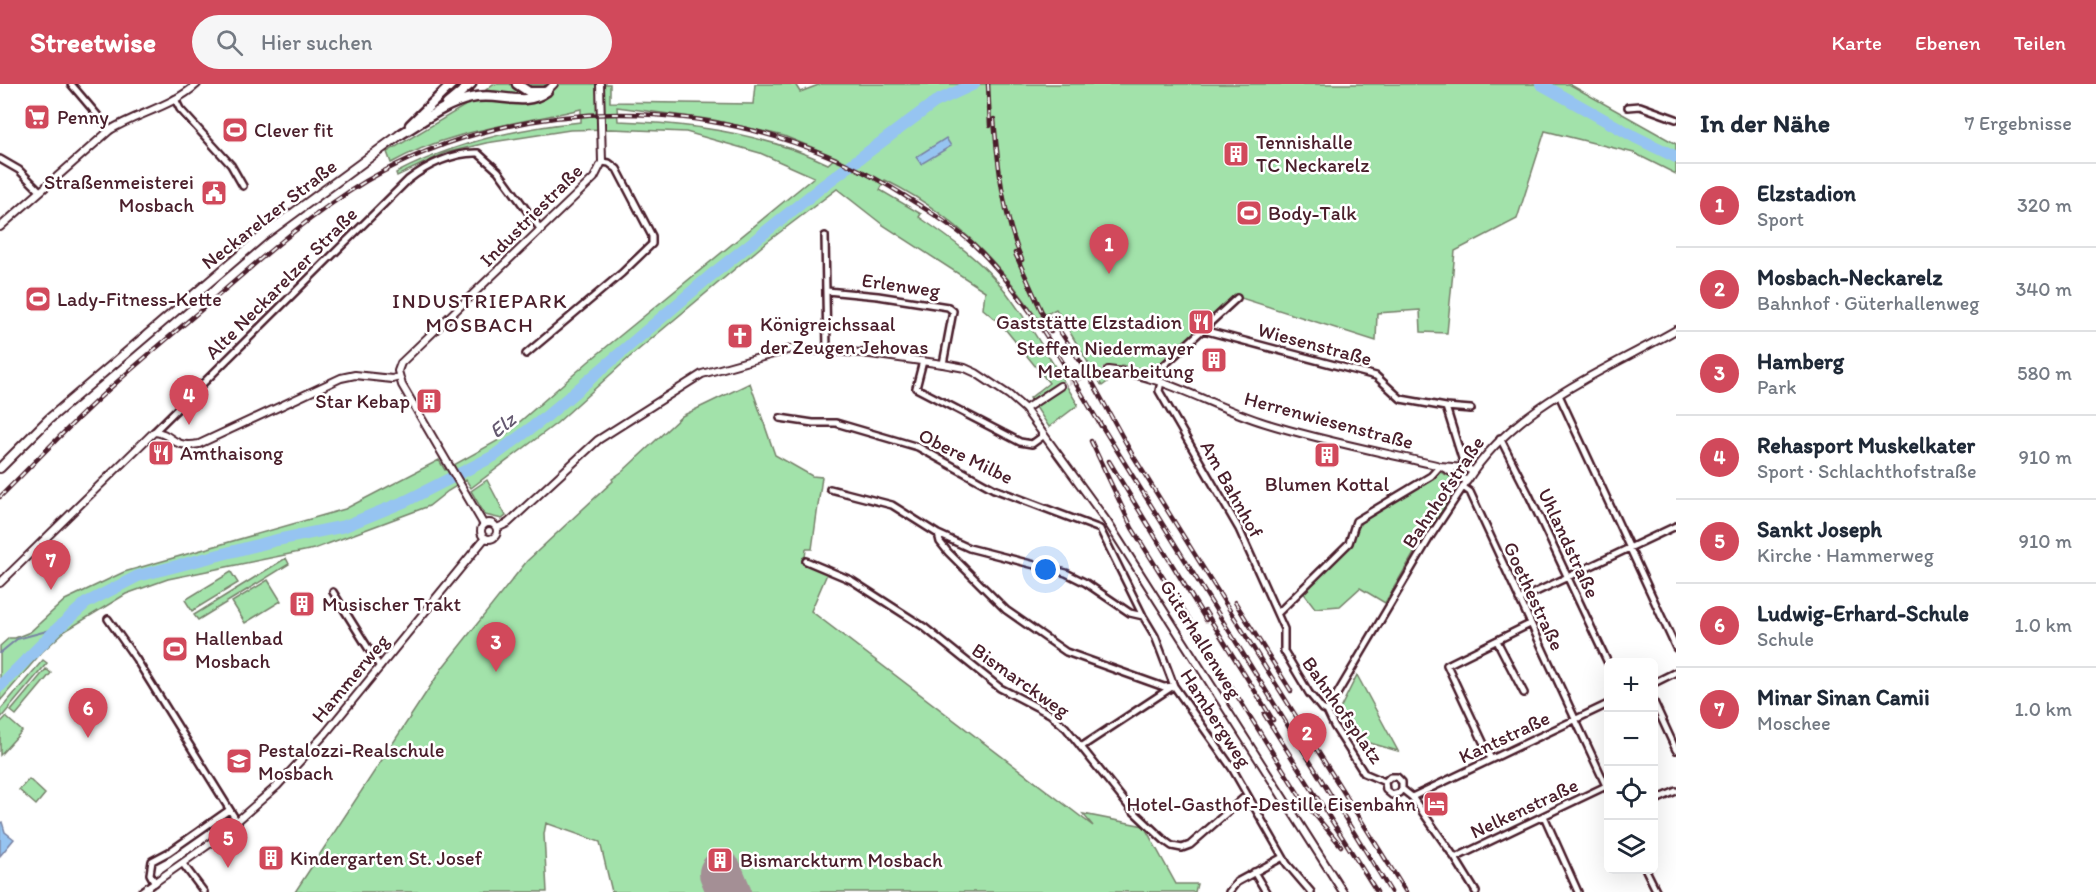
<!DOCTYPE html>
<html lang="de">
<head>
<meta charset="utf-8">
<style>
  :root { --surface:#fff; --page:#f6f6f7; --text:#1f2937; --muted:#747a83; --line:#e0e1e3; --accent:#d1495b }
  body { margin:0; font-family:Itim,sans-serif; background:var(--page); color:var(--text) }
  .controls { position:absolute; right:18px; bottom:18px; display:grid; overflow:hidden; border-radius:9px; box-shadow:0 6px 24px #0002 }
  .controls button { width:54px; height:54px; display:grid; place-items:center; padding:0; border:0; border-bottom:2px solid var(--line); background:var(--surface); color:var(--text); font:30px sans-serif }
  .you { position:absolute; left:1046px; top:486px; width:21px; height:21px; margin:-15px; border:4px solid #fff; border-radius:50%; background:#1a73e8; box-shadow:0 0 0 9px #1a73e833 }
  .badge { display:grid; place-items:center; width:39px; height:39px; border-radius:50%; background:var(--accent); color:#fff; font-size:20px; font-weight:700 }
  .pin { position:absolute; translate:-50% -50px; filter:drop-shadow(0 2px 3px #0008) }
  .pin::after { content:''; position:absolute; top:32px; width:21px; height:18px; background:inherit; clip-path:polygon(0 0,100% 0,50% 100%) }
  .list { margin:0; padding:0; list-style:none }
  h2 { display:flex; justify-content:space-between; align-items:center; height:78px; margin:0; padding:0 24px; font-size:26px }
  h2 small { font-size:20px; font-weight:400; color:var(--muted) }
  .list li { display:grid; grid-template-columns:39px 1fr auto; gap:18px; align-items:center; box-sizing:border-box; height:84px; padding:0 24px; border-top:2px solid var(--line) }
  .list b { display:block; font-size:22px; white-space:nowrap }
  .list p { margin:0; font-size:20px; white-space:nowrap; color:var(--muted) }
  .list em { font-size:20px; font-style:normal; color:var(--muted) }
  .icon { flex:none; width:33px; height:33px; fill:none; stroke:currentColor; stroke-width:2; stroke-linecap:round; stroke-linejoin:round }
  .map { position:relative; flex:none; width:1676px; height:808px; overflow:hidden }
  header { display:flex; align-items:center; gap:36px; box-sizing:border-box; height:84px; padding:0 30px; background:var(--accent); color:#fff }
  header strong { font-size:28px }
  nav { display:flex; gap:33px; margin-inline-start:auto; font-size:21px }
  .search { width:420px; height:54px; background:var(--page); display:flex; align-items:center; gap:15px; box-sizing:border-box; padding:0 21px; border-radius:33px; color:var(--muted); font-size:22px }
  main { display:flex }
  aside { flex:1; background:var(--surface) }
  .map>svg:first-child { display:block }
</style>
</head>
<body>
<header>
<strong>Streetwise</strong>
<div class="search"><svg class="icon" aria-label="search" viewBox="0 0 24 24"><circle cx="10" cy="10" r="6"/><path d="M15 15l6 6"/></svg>Hier suchen</div>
<nav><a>Karte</a><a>Ebenen</a><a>Teilen</a></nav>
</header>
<main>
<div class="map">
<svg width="1676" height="808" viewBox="0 0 1676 808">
  <rect width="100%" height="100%" fill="#fff"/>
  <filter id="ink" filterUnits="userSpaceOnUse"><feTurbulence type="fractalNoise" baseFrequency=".0167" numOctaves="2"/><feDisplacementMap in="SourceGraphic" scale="12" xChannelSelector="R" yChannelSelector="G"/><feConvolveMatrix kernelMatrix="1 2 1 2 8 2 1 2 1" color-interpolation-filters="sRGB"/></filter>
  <g filter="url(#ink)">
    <path fill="#a2e2aa" stroke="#76806a" stroke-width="1.5" fill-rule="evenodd" d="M493,0H610V18L753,20L755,0H795L800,8L821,0H1569L1676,60V90L1634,69L1545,47L1517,135L1455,167L1447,249L1421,248L1420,226L1377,229L1376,257L1235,212L1154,286L1121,282L1117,291L1102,302L1056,225L1039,234L1043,244C1004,181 952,129 885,96L880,106L921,130L919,133C950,154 983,178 1006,208C1033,244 1055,283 1078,321L1049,343L1030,314L1049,299L1001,240L983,225L985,207L883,141L837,105L767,158L631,272L557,339L471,404L466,396L448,407L429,422L314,465L168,495L126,510L65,547L42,568L0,617V562L9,554H15L30,548L65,516L124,488L345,425L439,376L445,386L499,356L588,278L814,93L760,69L686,48L611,45L570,46L486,59L445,69L397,92L396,89C454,59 517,44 581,38V25C517,40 449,46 391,79L387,68L473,17ZM617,23L714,36L784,52L836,73L828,80C764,49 688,39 618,37Z
      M750,299L775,371L812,392L822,393L812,465H806L805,474L830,483L811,527L1093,742L1083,730L1144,742L1176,800H1197L1195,808H612L600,758L546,739L544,750L547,808H295L443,583L527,477L613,397L612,395L623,387L682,332Z
      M1440,388L1454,394L1457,400L1455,408L1423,454L1385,519L1360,504L1340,522L1315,524L1303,508L1352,459L1362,436L1410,409Z
      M487,396L506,432L502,435L485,431L471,407Z
      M286,474L289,480L198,536L194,531Z
      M231,488L238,499L192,527L185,516Z
      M268,496L281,517L245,539L232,518Z
      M43,576L47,579L0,635V626Z
      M46,585L51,589L16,631L11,627Z
      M1357,591L1398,667L1356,655L1338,629Z
      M6,633L22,647L0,671V639Z
      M29,695L45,710L36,721L19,706Z"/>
    <path fill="#96c4f1" stroke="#7882a2" stroke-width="1.5" d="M946,54L951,62L921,80L916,73Z
      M2,738L5,748L14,755L0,772V739Z"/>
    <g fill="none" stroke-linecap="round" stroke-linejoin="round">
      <path stroke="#7882a2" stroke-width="2" d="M0,569L17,555L58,544"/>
      <path stroke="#96c4f1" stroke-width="12" d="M1541,0L1635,53L1676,73
        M0,602L58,544L86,519L138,492L277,456L345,442L406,417L494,372L547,332L709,193L824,101L935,18L974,0"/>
      <path stroke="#a48f95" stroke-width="44" d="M721,789L729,808"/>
      <path stroke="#dbd2d5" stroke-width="6" stroke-dasharray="6 3" stroke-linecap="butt" d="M1060,302L1095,288L1108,286"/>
      <g stroke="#4a1f2b" stroke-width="10">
        <path id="minor" d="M71,0L110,46
          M175,15L180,25L231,81L243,102
          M1628,23L1640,22L1676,35
          M0,75L19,86L40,107
          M825,152L827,266
          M827,207L878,212L948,223L953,227L943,280
          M1203,246L1376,292L1401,315L1446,323L1465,384
          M526,270L622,189L652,160V152L617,85L609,79L602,78
          M923,277L916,304L1020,358L1032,360L1043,352
          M1153,295L1159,286L1237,214
          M1161,298L1159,307L1239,445L1284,545V567L1309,609L1322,625L1327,627L1334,642L1364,689L1385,698
          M1559,311L1676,564
          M1446,323L1471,325
          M780,334L813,339H836L918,363L994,405L1100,445
          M154,348L408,96C427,81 454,68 478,69L498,87L541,146
          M1500,354L1529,411L1608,579
          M1463,403L1470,408L1608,706
          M830,405L892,421L938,450L969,464L1066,489L1086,499L1130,529L1143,532
          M1100,445L1143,532L1155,552L1174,602L1232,684L1287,780L1311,808
          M938,450L940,458L948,468L1006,526L1066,568L1164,603L1174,602
          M806,477L851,496L924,543L1000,604L1050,630L1066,644L1130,724L1165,757L1172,762L1182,764L1190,761L1247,711
          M333,508L380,583
          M1519,516L1676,442
          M1278,529L1349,459L1356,437L1431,392L1440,382
          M108,535L136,575L238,739
          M1497,557L1524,609
          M1654,599L1676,588
          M1654,618L1676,666
          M1327,627L1430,453L1465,400
          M1081,663L1172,603
          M1491,675L1447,581L1530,540
          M1385,698L1386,706L1392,711L1399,709L1402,705
          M1385,698L1390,693H1397L1402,698V705
          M1402,705L1412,713L1455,774L1476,808
          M1412,713L1608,620
          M1654,717L1676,707
          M1544,732L1578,808
          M1455,774L1606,702
          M183,780L204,808
          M1646,786L1657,808
          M1254,788L1266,808
          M155,799L150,790L152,777L169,768L229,726
          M1229,808L1237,798L1283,773"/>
      </g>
      <g stroke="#4a1f2b" stroke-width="10">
        <path id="tertiary" d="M547,7L554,0
          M0,143L110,46C138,29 173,22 197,0
          M1108,286C1164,291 1212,323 1265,339C1322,357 1382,368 1440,382L1465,384L1473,387
          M1025,325L1060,302
          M1444,384L1467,397C1515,321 1601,289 1676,246
          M481 447a8 8 0 1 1 16 0a8 8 0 1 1-16 0Z
          M484,441L402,301L398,287L401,279L594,94L602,78L600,0
          M497,444L508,439L598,356L702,290L791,265L863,269L943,280L965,284L976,289L1009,311L1025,325L1108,439L1343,808
          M0,499L154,348C174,349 170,365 199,360L341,294L355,291L392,295L399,293
          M141,808L218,754L277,702L325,650L485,454"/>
      </g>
      <g stroke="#4a1f2b" stroke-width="12">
        <path id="primary" d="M0,384L49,335L264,151L401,50"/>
      </g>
      <g stroke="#4a1f2b" stroke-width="13">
        <path id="trunk" d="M517,0L529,8H544
          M447,20L471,0
          M410,41L452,0
          M401,50C423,37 446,19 471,14C499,7 522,25 547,7"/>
      </g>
      <use href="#minor" stroke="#fff" stroke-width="5"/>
      <use href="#tertiary" stroke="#fff" stroke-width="6"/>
      <use href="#primary" stroke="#fff" stroke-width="8"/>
      <use href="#trunk" stroke="#fff" stroke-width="8"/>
      <g stroke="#4a1f2b" stroke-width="4.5">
        <path id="rail" d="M988,0L990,42
          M994,35C998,83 1003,131 1022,176
          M1015,169L1051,248
          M1051,234L1084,283L1132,370L1406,808
          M1098,336L1391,808
          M1091,357L1132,444L1301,714L1341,762
          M1109,377L1206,536
          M0,413C39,374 76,334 117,298C151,268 186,239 221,209C267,169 313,129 366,97C531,1 745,10 905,112C928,127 952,141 972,159C1026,210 1063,279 1101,342
          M1235,518L1291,607
          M1205,527L1273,636
          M1264,630L1377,808"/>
      </g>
      <use href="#rail" stroke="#fff" stroke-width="2" stroke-dasharray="7" stroke-linecap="butt"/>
    </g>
  </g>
  <defs>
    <g id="supermarket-square" transform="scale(1.35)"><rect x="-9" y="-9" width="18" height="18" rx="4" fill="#d1495b" stroke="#fff"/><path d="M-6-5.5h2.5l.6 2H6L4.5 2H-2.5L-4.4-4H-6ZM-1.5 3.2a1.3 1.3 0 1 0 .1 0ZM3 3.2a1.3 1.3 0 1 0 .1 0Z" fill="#fff"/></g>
    <g id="stadium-square" transform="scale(1.35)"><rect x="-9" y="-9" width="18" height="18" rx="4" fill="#d1495b" stroke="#fff"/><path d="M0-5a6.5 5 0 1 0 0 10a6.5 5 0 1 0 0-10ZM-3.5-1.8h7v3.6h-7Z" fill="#fff"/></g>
    <g id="building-square" transform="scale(1.35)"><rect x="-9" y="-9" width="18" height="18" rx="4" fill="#d1495b" stroke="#fff"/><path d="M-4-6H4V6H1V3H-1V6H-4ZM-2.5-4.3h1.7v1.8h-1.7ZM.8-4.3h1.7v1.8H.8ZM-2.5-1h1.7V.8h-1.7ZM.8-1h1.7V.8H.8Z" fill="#fff"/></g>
    <g id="civic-square" transform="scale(1.35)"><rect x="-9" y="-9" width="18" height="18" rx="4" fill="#d1495b" stroke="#fff"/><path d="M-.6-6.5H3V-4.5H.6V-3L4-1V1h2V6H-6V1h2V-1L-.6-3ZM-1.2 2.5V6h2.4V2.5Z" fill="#fff"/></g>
    <g id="restaurant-square" transform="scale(1.35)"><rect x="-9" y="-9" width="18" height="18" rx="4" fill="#d1495b" stroke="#fff"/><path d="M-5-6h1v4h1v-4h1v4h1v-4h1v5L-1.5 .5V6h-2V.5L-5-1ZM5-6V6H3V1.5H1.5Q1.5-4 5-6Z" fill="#fff"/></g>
    <g id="church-square" transform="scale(1.35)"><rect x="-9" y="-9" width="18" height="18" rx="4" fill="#d1495b" stroke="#fff"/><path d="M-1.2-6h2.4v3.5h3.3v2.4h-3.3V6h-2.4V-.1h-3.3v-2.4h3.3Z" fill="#fff"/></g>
    <g id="school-square" transform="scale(1.35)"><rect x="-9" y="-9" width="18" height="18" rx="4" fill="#d1495b" stroke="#fff"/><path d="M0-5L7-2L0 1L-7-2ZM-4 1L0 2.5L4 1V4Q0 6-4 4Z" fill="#fff"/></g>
    <g id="hotel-square" transform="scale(1.35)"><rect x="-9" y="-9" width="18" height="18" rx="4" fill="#d1495b" stroke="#fff"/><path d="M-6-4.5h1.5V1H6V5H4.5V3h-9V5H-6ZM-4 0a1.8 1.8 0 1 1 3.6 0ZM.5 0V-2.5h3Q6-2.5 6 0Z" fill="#fff"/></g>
  </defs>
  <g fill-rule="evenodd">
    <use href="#supermarket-square" x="37" y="33"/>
    <use href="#stadium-square" x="235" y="46"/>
    <use href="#building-square" x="1236" y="70"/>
    <use href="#civic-square" x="214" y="109"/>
    <use href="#stadium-square" x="1249" y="129"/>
    <use href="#stadium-square" x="38" y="215"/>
    <use href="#restaurant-square" x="1201" y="238"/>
    <use href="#church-square" x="740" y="252"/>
    <use href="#building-square" x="1214" y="276"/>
    <use href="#building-square" x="429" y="317"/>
    <use href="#restaurant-square" x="161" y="369"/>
    <use href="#building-square" x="1327" y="371"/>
    <use href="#building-square" x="302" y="520"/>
    <use href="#stadium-square" x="175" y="565"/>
    <use href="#school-square" x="239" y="677"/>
    <use href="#hotel-square" x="1436" y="720"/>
    <use href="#building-square" x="271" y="774"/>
    <use href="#building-square" x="720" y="776"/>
  </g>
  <g text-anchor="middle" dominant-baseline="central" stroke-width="5" stroke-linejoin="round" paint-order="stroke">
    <g font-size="20" fill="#4a1f2b" stroke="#fff" text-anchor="start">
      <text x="57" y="33">Penny</text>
      <text x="254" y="46">Clever fit</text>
      <text x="1256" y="58">Tennishalle<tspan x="1256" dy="23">TC Neckarelz</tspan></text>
      <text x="194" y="98" text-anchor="end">Straßenmeisterei<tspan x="194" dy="23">Mosbach</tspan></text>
      <text x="1268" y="129">Body-Talk</text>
      <text x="57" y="215">Lady-Fitness-Kette</text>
      <text x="1182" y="238" text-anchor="end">Gaststätte Elzstadion</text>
      <text x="760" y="240">Königreichssaal<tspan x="760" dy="23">der Zeugen Jehovas</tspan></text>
      <text x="1194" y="264" text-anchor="end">Steffen Niedermayer<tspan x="1194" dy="23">Metallbearbeitung</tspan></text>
      <text x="410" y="317" text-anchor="end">Star Kebap</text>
      <text x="180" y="369">Amthaisong</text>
      <text x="1327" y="400" text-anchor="middle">Blumen Kottal</text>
      <text x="322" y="520">Musischer Trakt</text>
      <text x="195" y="554">Hallenbad<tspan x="195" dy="23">Mosbach</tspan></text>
      <text x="258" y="666">Pestalozzi-Realschule<tspan x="258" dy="23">Mosbach</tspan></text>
      <text x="1416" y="720" text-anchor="end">Hotel-Gasthof-Destille Eisenbahn</text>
      <text x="290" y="774">Kindergarten St. Josef</text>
      <text x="740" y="776">Bismarckturm Mosbach</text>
    </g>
    <g font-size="20" fill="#4a1f2b" stroke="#fff">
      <text transform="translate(269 130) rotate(-38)">Neckarelzer Straße</text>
      <text transform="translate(531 131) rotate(-45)">Industriestraße</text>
      <text transform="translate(281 199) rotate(-45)">Alte Neckarelzer Straße</text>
      <text transform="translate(901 201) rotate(8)">Erlenweg</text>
      <text transform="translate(1315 260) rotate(15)">Wiesenstraße</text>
      <text transform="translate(1329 336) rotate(15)">Herrenwiesenstraße</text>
      <text transform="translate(966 372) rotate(26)">Obere Milbe</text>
      <text transform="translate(1232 405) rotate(61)">Am Bahnhof</text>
      <text transform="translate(1443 408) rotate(-56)">Bahnhofstraße</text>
      <text transform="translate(1569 459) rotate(65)">Uhlandstraße</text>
      <text transform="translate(1534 512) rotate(65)">Goethestraße</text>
      <text transform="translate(1201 555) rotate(58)">Güterhallenweg</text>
      <text transform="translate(350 594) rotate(-50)">Hammerweg</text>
      <text transform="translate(1021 596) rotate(35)">Bismarckweg</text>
      <text transform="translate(1343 626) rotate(55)">Bahnhofsplatz</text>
      <text transform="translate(1216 634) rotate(57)">Hambergweg</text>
      <text transform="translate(1504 653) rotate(-25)">Kantstraße</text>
      <text transform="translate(1524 724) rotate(-25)">Nelkenstraße</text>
    </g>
    <g font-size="21" letter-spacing="1.5" fill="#4a1f2b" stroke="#fff">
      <text x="480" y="216">INDUSTRIEPARK<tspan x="480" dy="24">MOSBACH</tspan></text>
    </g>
    <g font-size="21" font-style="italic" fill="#655970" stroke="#fff">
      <text transform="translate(502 341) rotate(-39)">Elz</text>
    </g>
  </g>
</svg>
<div class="controls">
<button>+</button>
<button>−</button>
<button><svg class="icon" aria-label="locate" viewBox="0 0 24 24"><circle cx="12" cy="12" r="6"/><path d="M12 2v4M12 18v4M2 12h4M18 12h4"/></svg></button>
<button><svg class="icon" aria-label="layers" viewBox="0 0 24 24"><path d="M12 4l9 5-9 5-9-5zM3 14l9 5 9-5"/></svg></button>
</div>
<div class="you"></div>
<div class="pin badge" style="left:1109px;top:190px">1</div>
<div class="pin badge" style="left:1307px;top:679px">2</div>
<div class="pin badge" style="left:496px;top:588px">3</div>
<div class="pin badge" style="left:189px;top:341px">4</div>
<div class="pin badge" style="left:228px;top:784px">5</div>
<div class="pin badge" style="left:88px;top:654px">6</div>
<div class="pin badge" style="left:51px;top:506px">7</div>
</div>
<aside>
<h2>In der Nähe<small>7 Ergebnisse</small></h2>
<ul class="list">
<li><span class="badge">1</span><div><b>Elzstadion</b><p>Sport</p></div><em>320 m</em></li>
<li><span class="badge">2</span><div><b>Mosbach-Neckarelz</b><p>Bahnhof · Güterhallenweg</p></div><em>340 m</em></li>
<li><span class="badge">3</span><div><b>Hamberg</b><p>Park</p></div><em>580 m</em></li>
<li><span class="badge">4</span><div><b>Rehasport Muskelkater</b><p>Sport · Schlachthofstraße</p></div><em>910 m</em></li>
<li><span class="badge">5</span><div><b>Sankt Joseph</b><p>Kirche · Hammerweg</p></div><em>910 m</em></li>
<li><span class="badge">6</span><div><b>Ludwig-Erhard-Schule</b><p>Schule</p></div><em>1.0 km</em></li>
<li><span class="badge">7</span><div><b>Minar Sinan Camii</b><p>Moschee</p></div><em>1.0 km</em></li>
</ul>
</aside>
</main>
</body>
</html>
